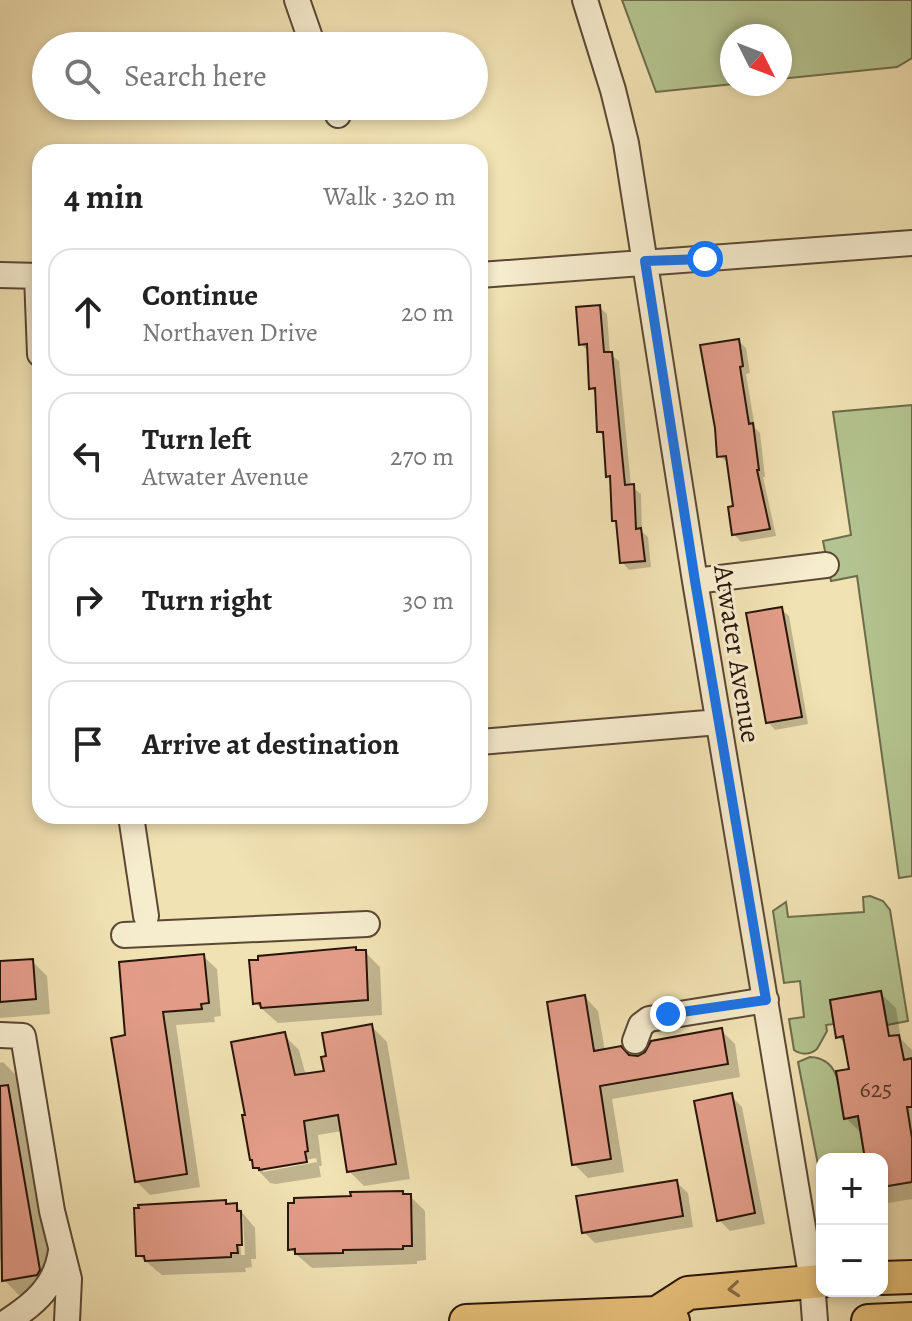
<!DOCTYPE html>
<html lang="en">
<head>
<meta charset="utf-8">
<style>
  :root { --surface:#fff; --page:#f2f2f2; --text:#222; --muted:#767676; --line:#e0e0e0 }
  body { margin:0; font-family:Alegreya,serif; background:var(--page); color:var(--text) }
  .controls { position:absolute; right:24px; bottom:24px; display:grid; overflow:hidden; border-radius:16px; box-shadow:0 4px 12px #0003 }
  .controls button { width:72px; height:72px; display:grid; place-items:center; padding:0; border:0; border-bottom:2px solid var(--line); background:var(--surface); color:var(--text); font:40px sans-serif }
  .compass { position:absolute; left:720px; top:24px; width:72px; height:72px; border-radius:50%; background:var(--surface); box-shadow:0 4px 12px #0003; rotate:132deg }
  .stop { position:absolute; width:24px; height:24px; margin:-18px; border:6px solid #1a73e8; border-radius:50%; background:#fff }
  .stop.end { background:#1a73e8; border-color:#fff; box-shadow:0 2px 8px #0008 }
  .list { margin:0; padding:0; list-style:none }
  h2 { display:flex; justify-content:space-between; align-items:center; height:104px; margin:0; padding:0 32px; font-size:34px }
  h2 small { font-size:26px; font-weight:400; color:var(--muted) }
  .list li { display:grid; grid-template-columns:52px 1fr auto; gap:24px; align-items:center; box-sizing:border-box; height:128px; margin:0 16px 16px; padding:0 16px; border:2px solid var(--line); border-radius:24px }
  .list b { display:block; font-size:30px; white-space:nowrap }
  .list p { margin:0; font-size:26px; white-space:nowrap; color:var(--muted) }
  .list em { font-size:26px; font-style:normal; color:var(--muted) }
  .icon { flex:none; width:44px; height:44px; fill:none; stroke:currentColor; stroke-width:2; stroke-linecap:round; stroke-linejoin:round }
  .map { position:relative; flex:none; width:912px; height:1321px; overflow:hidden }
  .search { position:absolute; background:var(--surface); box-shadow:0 4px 12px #0003; left:32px; top:32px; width:456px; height:88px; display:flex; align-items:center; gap:20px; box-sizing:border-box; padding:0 28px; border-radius:44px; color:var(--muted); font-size:30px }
  .panel { position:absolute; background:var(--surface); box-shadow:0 4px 12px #0003; left:32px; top:144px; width:456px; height:680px; border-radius:24px }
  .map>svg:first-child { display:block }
</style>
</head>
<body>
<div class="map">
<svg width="912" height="1321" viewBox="0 0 912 1321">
  <rect width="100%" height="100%" fill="#f1e2b3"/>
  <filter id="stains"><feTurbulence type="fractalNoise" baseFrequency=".0025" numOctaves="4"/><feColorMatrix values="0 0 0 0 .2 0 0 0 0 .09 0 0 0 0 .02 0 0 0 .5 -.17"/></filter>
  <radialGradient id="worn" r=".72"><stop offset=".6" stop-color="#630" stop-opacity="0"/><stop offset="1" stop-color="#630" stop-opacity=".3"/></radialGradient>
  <path fill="#b4c490" stroke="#6e6c4c" stroke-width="2" d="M622,0H912V58L897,67L780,79V36H732L733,84L656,92Z
    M912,405V876L899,878L857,576L831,581L823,541L851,535L833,412Z
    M870,896L883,901L890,910L908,1021L887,1025L881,991L830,1000L834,1024L826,1025L827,1031L817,1049C810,1055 801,1055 794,1050L789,1019L804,1017L800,981L784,983L773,911L786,902L788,917L864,912L863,897Z
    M810,1057C842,1058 840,1094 844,1118L858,1116L865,1159H822V1185L798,1062Z"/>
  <path fill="#0003" fill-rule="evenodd" d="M599,307L607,314L610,354L619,361L631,486L641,494L642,532L648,537L651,567L629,570L622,562L618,524L614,520L612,480L608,476L605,437L599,431L597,394L591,388L589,352L581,344Z
    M739,341L746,348L750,373L746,374L755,428L760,433L765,477H763L776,536L741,542L734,534L735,507L729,463L719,456Z
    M781,609L789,616L808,724L775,730L768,722Z
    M355,949L358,952H365L380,967L382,1015L278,1023L255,1003L260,957Z
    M203,956L217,969L221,1016L214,1017L215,1022L176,1025L200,1187L150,1195L136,1181L128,1037Z
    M32,961L47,976L50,1014L0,1018V963Z
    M880,993L896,1008L901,1039L912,1050V1199L882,1204V1159H867L861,1133L846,1118L851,1070L847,1045L838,1037Z
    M585,997L598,1011L605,1051L639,1058L721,1030L735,1044L740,1077L612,1099L624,1172L588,1178L574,1164Z
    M372,1027L387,1042L410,1179L364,1186L349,1171L342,1131L318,1135L322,1166H319L321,1177L276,1184L270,1183L255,1167L251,1159L284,1035L299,1050L306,1076L326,1073ZM316,1158L317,1162L263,1172V1168Z
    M3,1062L18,1077L54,1286L52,1289L19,1295L4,1280L0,1257V1063Z
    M731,1096L742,1107L765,1224L730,1231L719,1220Z
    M676,1182L688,1193L693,1227L595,1243L584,1232Z
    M402,1193L410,1196L425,1211L426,1260L417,1261V1264L312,1268L290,1249Z
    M226,1202L229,1206L236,1205L255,1228L256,1259H251L252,1267L245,1268L246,1272L162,1275L138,1255ZM239,1213L243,1217L245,1255H241Z"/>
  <path fill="#e29c88" stroke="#291509" stroke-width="2" d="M600,305L604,352H612L625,485L634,484L636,529L641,528L645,561L620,563L616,521H612L610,476L606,477L603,432H597L595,388L589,389L587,344L579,345L576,307Z
    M739,339L743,366L740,367L749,424L753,423L759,470H757L770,529L732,535L728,507L733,506L726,456L717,457L715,428L700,345Z
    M782,607L802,717L766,723L746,613Z
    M356,947V950H366L368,1000L261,1008L260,1003L253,1004L249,960H258V956Z
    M204,954L209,1003L201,1004L202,1009L163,1012L187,1174L135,1182L111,1038L125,1035L119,962Z
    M33,959L36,999L0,1002V961Z
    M881,991L889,1036L899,1035L904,1060L912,1058V1107H907L912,1138V1182L882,1187V1159H865L858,1116L844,1119L836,1071L849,1069L843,1036L836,1038L830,1000Z
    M585,995L594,1051L621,1046L629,1055L638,1056L645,1052L651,1041L722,1028L728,1064L600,1086L611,1159L572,1165L547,1002Z
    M372,1024L396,1164L347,1172L338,1115L304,1121L308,1151L305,1152L307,1162L259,1170V1168H253L252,1160H250L242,1115H245L231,1042L285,1032L295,1075L324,1071L321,1057L326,1056L322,1033Z
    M8,1085L40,1270L37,1275L2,1281L0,1086Z
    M732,1093L755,1213L717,1221L694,1101Z
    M677,1180L683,1216L582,1233L576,1196Z
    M403,1191V1194H411L412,1246H403V1249L343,1250V1253L295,1254V1249L288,1250V1203H294V1198L351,1196L350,1192Z
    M226,1200V1204L237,1203V1211H241L242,1245H237L238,1253H231V1257L145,1261L144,1256H136L134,1208H139L138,1205Z"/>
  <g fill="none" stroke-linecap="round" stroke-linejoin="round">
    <g stroke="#5b4834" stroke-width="28">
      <path id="minor" d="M297,0L313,46
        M585,0L613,90L626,143L695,581L812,1281L815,1321
        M335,106L338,115
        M0,275L40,276
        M37,275L40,354
        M480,275L912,243
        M695,581L826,565
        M480,742L719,722
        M131,816L146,916
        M124,935L367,924
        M0,1035L23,1036L52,1211L69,1279L67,1321
        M635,1041L641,1025L649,1019L766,1000
        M8,1321C36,1303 56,1285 61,1251"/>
    </g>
    <g stroke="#291509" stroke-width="36">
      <path id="major" d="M882,1278L912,1277
        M657,1313L688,1293L822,1281
        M466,1321L657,1313L673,1321
        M868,1321L912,1319"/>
    </g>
    <use href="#minor" stroke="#f6ecce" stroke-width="24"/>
    <use href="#major" stroke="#e8c17a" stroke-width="32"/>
  </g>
  <defs><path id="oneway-chevron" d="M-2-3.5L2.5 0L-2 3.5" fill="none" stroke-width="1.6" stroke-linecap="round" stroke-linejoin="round" transform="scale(2)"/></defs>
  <use stroke="#886b42" href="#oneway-chevron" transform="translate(734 1289) rotate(175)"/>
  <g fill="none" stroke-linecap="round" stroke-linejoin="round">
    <path stroke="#1a73e8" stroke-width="10" d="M668,1014L766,1000L695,581L645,261L705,259"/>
  </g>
  <g text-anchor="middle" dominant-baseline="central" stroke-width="6" stroke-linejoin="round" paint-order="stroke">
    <g font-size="24" fill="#573729">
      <text x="876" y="1089">625</text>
    </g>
    <g font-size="28" fill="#291509" stroke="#f6ecce">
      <text transform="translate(737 654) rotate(81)">Atwater Avenue</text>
    </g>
  </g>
  <rect width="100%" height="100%" filter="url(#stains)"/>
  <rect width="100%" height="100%" fill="url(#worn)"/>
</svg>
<div class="controls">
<button>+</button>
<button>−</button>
</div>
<svg class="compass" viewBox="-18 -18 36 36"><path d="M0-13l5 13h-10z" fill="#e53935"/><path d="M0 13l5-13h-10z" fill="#767676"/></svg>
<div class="stop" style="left:705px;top:259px"></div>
<div class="stop end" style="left:668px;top:1014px"></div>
<div class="search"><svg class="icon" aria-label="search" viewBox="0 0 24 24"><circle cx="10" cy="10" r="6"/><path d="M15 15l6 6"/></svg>Search here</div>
<section class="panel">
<h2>4 min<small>Walk · 320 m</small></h2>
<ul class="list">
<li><svg class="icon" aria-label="ahead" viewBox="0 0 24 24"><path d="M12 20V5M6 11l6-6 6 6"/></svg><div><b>Continue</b><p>Northaven Drive</p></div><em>20 m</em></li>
<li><svg class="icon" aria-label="left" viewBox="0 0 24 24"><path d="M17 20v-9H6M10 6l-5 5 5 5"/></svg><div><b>Turn left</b><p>Atwater Avenue</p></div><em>270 m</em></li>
<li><svg class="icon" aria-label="right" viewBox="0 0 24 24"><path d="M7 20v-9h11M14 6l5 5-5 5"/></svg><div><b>Turn right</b></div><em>30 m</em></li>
<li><svg class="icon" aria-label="arrive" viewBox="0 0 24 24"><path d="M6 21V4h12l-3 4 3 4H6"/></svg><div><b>Arrive at destination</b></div></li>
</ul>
</section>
</div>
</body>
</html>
